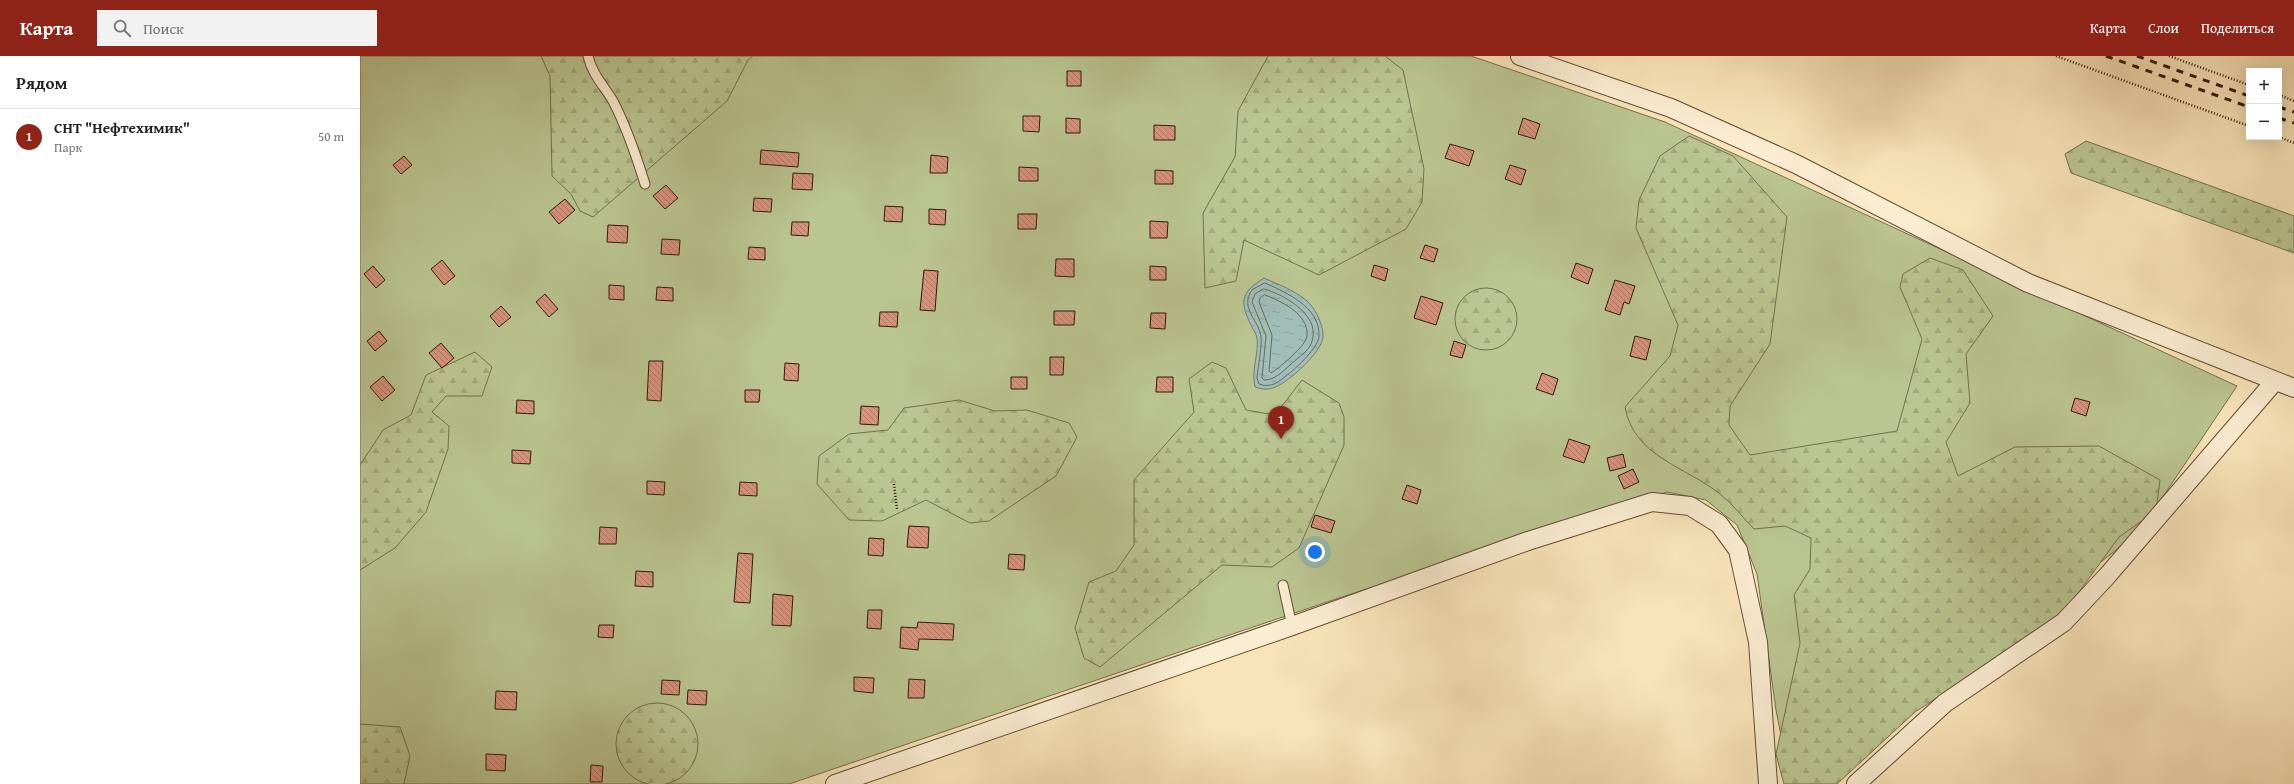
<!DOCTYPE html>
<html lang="ru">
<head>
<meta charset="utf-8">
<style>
  :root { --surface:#fff; --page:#f2f2f2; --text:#202124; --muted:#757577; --line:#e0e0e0; --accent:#8f2418 }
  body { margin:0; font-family:"Gentium Book Plus",serif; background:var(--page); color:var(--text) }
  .controls { position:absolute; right:12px; top:12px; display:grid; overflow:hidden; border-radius:0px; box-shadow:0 4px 16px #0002 }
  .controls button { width:36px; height:36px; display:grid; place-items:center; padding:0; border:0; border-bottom:1px solid var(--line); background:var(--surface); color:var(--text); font:20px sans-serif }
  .you { position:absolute; left:955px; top:496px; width:14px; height:14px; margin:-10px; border:3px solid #fff; border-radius:50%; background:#1a73e8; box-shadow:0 0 0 6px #1a73e833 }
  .badge { display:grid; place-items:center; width:26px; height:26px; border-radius:50%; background:var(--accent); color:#fff; font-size:13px; font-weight:700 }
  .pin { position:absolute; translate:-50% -33px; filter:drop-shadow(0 1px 2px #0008) }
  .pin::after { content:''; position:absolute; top:21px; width:14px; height:12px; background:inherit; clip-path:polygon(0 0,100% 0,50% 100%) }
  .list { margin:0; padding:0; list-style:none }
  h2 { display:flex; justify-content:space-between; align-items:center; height:52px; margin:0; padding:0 16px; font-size:17px }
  h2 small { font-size:13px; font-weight:400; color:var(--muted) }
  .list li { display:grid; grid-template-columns:26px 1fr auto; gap:12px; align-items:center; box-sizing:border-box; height:56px; padding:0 16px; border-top:1px solid var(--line) }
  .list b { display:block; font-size:15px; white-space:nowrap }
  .list p { margin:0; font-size:13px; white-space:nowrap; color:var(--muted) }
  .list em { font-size:13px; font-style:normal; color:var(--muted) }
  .icon { flex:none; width:22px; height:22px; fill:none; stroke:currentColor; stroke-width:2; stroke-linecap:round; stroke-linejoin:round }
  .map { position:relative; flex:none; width:1934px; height:728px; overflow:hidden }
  header { display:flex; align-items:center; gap:24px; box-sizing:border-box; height:56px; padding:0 20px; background:var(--accent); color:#fff }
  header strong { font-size:19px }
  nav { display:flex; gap:22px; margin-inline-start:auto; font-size:14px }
  .search { width:280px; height:36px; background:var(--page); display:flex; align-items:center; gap:10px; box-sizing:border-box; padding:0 14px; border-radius:0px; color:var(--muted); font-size:15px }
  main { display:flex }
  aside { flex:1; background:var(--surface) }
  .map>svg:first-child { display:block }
</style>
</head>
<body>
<header>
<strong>Карта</strong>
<div class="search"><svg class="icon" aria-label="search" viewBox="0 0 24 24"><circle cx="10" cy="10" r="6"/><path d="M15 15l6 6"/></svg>Поиск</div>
<nav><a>Карта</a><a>Слои</a><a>Поделиться</a></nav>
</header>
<main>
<aside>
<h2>Рядом<small></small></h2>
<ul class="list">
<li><span class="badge">1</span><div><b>СНТ &quot;Нефтехимик&quot;</b><p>Парк</p></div><em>50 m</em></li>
</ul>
</aside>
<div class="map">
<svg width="1934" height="728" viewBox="0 0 1934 728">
  <defs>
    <pattern id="forest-firs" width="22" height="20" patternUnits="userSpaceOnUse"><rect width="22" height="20" fill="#bac591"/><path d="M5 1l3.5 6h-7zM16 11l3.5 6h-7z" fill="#a0a97c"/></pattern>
    <pattern id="water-ripples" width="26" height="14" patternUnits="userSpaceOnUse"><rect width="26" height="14" fill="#a0bdb7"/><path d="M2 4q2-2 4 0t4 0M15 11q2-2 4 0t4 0" fill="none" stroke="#8aa29c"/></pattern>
    <pattern id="building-back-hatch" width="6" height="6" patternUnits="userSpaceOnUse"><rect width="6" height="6" fill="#d7937c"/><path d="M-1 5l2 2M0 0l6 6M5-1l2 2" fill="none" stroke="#af7764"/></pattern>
  </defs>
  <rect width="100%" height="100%" fill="#f9e4b9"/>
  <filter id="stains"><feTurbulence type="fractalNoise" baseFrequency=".005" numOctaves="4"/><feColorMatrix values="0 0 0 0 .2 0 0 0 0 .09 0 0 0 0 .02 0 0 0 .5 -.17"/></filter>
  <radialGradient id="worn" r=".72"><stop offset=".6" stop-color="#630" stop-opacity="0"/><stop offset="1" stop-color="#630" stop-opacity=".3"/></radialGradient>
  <path fill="#bac591" stroke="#746f4c" d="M0,0H1111L1305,66L1877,330L1780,475L1474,718L1426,704L1416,654L1397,518L1377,469L1346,444L1307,436L979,542L429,728H0Z"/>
  <path fill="url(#forest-firs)" stroke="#746f4c" d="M181,0H393L388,4L367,45L233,161L220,155L211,138L192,120L190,20Z
    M908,0H1025L1043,14L1064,113L1062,146L1046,173L959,219L884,184L876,225L845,232L843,157L875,101L878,55Z
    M1329,80L1373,100L1427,161L1410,288L1370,350L1369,369L1390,399L1537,375L1562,283L1540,231L1543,218L1570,202L1603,214L1633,260L1606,298L1610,347L1586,386L1598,420L1655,391L1739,390L1800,424L1796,455L1759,481L1700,562L1555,656L1477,728H1424L1416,698L1440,587L1434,539L1450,513L1451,482L1425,470L1394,473C1383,462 1373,448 1360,438C1325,410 1274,401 1265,351L1310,300L1318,269L1276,172L1279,144L1300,100Z
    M1726,85L1934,160V197L1711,117L1705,98Z
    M1095 263a31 31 0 1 1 62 0a31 31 0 1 1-62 0Z
    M115,296L132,311L122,340H86L72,356L89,370L88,393L66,456L35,492L0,514V409L23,374L51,359L66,319Z
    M852,306L866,312L886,354L915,359L942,324L979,347L984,361V389L939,492L912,511L862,509L740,611L724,602L715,572L729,526L756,515L774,489V424L834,356L829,323Z
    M599,344L635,355L667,354L709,367L717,381L696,420L629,465L610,467L566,444L522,465L489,464L457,428L459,400L489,378L528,374L544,352Z
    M256 688a41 41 0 1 1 82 0a41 41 0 1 1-82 0Z
    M0,668L40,671L50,700L44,728H0Z"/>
  <path fill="url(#water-ripples)" stroke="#737b71" d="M904,222C919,229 937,235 949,247C956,254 964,271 963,281C962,296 927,328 913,332C906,334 901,333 895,331C891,314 899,298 897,282C896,277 892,272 890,267C879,244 882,236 904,222Z"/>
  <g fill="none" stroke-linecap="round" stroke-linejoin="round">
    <path stroke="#686b5f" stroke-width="1" d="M905,227C927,237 960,251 959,280C959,293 927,321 916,327C911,330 904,330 899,328L897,322C898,309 902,294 901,281C899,264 879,252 892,234Z
      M904,233C926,239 965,262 950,290C946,297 936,303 930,309C922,316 915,324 904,324L902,322L906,280L892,246L895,238Z
      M905,239C921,245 949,258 947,280C947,289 919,312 911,317L909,315L912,279L899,246L900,242Z"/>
  </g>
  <path fill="url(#building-back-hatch)" stroke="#2f1907" d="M707,15H721V30H707Z
    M663,60H680L679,76L663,75Z
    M706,62L720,63V77H706Z
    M1163,62L1180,68L1175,83L1158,78Z
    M794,69L815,70V84H794Z
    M1090,88L1114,95L1109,110L1085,102Z
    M401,94L439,97L438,111L400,108Z
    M571,99L588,101L587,117H570Z
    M44,100L52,109L41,118L33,109Z
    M1150,109L1166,114L1161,129L1145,123Z
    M659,111L678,112V125H659Z
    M795,114L813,115V128H795Z
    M433,117L453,118L452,134L432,133Z
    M306,129L318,142L305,153L293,140Z
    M394,142L412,143L411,156L393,155Z
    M205,143L215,154L199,168L189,156Z
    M525,150L543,151L542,166L524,165Z
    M569,153L586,154L585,169L569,168Z
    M658,158H677L676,173H658Z
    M790,165L808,166L807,182H790Z
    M432,166H449L448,180L431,179Z
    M248,169L268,170L267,187L247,186Z
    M302,183L320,184L319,199L301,198Z
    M1065,189L1078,193L1074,206L1060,202Z
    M389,191L405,192V204L388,203Z
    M696,203H714V221L695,220Z
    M82,204L95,220L84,229L71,213Z
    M1216,207L1233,213L1228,228L1211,221Z
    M1014,209L1028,213L1025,225L1011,220Z
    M13,210L25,224L16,232L4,218Z
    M790,210L806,211V224H790Z
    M564,214L578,215L575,255L560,254Z
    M1255,224L1275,230L1269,248L1264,246L1260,259L1245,254Z
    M249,229L264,230V244L249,243Z
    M297,231L313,232V245L296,244Z
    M185,238L198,253L189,261L176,246Z
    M1061,240L1083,247L1076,269L1054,262Z
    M141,250L151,261L139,271L130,260Z
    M694,255H715L714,269H694Z
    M520,256H538L537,271L519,270Z
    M791,257H806L805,273L790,272Z
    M19,275L27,285L15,295L7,285Z
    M1275,280L1291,284L1286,304L1270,300Z
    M1094,285L1106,289L1102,302L1090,299Z
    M81,287L94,302L82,312L69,297Z
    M690,301H704L703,319H690Z
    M289,305H303L301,345L287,344Z
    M425,307L439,308L438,325L424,324Z
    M1182,317L1198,323L1193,339L1176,333Z
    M23,320L35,334L22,345L10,331Z
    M651,321H667V333H651Z
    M797,321H813V336H796Z
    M385,334H400L399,346H385Z
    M1715,342L1730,346L1726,360L1711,355Z
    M157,344L174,345V358L156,357Z
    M501,350L519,351L518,369L500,368Z
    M1209,383L1230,390L1224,407L1203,400Z
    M152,394L171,395L170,408L152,407Z
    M1263,398L1266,411L1250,415L1247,402Z
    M1273,413L1279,426L1264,433L1258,420Z
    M287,425L305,426L304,439L287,438Z
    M380,426L397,427V440L379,439Z
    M1047,429L1061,434L1057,448L1042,443Z
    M955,459L975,465L971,477L951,471Z
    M549,470L569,471L568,492L547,491Z
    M240,471L257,472L256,488H239Z
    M509,482L524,483L523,500L508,499Z
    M378,497L393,498L390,547L374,546Z
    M649,498L665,499L664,514L648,513Z
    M276,515L293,516V531L275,530Z
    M413,538L433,540L431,570L412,569Z
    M508,554H522L521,573L507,572Z
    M558,566L594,568L593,584L559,583L558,594L540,592L541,571L557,572Z
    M239,569H254L253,582L238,581Z
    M494,621L514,622L513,637L494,635Z
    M549,623L565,624L564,642H548Z
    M302,624L320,625L319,639L301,638Z
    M328,634L347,635L346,649L327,648Z
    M136,635L157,636L156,654L135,653Z
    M126,698L146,699L145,715L126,714Z
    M231,709L243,710L242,726H230Z"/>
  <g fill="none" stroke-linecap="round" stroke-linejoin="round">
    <g stroke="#624c34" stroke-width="11">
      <path id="lane" d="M228,0C232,18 244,30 253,45C267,72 276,99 285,128
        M923,529L932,570"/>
    </g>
    <g stroke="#624c34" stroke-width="20">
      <path id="street" d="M1160,0L1311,52L1436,108L1668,227L1934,332
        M475,728L932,570L1168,485L1292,446L1330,450L1359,468L1378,494L1398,586L1408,728
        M1496,728L1585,647L1704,566L1747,520L1915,325"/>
    </g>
    <path stroke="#2f1907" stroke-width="2.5" stroke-dasharray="1 2" stroke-linecap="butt" d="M1696,0L1889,70
      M1809,0L1889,29
      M1919,39L1934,45
      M1919,81L1934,87
      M534,428L537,453"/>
    <use href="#lane" stroke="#fbedd2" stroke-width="9"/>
    <use href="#street" stroke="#fbedd2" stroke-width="18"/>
    <path stroke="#2f1907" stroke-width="3" stroke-dasharray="7 7" stroke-linecap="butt" d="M1746,0L1889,51
      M1777,0L1889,40
      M1919,51L1934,56
      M1919,62L1934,67"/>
  </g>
  <rect width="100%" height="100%" filter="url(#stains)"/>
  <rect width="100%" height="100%" fill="url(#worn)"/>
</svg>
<div class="controls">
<button>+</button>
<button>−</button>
</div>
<div class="you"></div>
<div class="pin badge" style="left:921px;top:383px">1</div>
</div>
</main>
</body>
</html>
